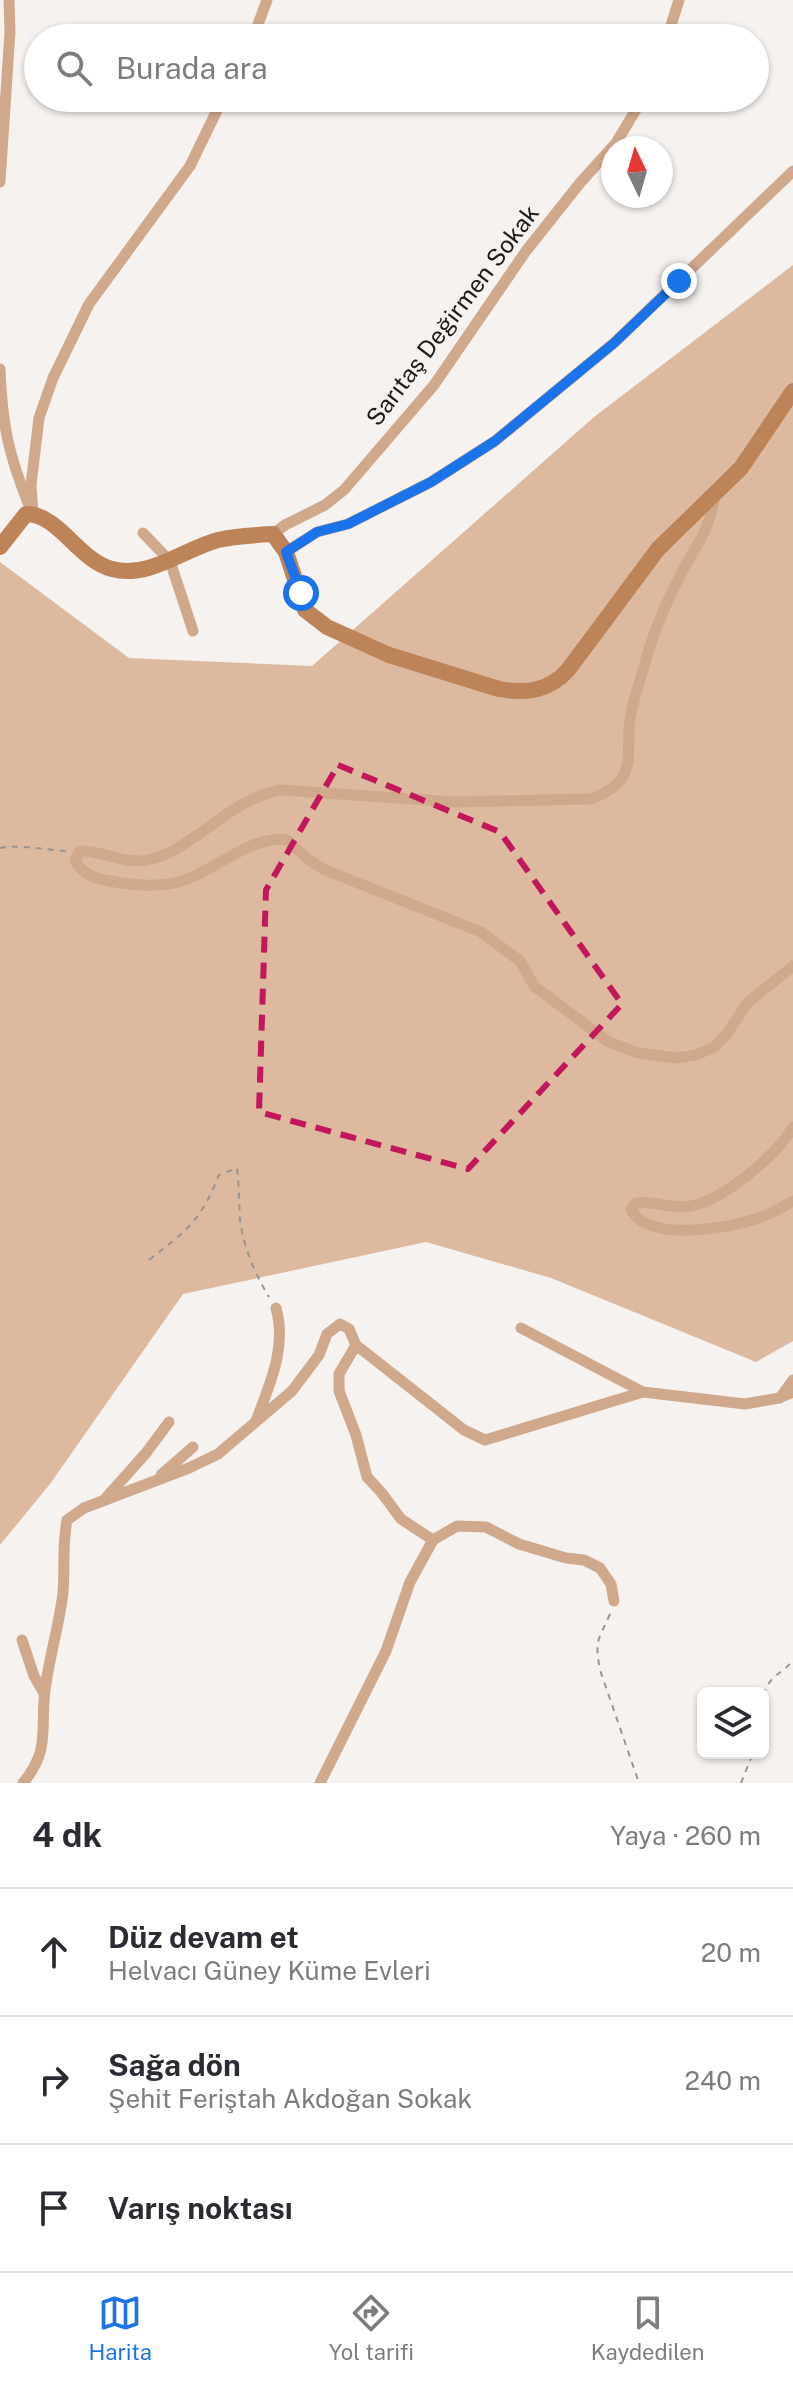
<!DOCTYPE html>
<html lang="tr">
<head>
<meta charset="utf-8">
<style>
  :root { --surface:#fff; --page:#f7f7f7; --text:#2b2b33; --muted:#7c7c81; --line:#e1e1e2; --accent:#1a73e8 }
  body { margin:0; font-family:"Public Sans",sans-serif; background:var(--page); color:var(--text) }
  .controls { position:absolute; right:24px; bottom:24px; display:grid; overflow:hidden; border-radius:12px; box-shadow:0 2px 6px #0004 }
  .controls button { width:72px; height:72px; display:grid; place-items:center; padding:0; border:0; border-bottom:2px solid var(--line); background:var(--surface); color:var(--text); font:40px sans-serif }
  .compass { position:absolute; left:601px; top:136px; width:72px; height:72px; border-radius:50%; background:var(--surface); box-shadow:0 2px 6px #0004; rotate:355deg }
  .stop { position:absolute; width:24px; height:24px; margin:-18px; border:6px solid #1a73e8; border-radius:50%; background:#fff }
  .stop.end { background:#1a73e8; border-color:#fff; box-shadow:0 2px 8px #0008 }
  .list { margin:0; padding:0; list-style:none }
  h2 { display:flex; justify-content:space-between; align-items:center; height:104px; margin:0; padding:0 32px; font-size:34px }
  h2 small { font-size:26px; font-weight:400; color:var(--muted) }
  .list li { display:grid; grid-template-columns:52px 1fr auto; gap:24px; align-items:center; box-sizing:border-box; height:128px; padding:0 32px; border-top:2px solid var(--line) }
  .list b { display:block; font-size:30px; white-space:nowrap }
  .list p { margin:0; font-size:26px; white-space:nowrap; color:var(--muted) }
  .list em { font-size:26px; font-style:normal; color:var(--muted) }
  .icon { flex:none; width:44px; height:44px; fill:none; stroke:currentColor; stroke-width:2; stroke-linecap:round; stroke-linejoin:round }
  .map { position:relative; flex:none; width:793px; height:1783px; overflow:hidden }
  .search { position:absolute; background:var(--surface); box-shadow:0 2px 6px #0004; left:24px; right:24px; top:24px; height:88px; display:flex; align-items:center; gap:20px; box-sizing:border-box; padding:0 28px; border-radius:44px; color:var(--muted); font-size:30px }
  .sheet { height:488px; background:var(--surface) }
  nav { display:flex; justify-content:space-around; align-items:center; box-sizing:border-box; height:112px; border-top:2px solid var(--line); background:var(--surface); font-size:22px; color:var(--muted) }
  nav a { display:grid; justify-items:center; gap:4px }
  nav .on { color:var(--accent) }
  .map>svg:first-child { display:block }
</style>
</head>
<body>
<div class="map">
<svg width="793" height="1783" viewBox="0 0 793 1783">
  <rect width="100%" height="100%" fill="#f6f2ef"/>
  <path fill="#ddb99f" d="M793,265V1341L756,1362L551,1278L426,1242L183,1294L50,1484L0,1545V562L129,658L312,666L594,417Z"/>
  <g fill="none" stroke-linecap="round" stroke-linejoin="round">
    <path stroke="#979492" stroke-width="2" stroke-dasharray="6 6" stroke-linecap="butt" d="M0,848C22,844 44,850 66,851
      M149,1260C188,1229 200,1222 219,1175L237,1168C239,1185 239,1202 240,1219C243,1246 255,1274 269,1297
      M610,1614C599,1640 594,1638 600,1670L639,1783
      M763,1695C772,1672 781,1676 793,1660
      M741,1783L753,1753"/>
    <path stroke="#d0a98d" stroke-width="11" d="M253,38L267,0
      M667,38L679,0
      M0,182L10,32L9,0
      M0,369C2,423 8,453 28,503
      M715,494C708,539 693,547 676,584C661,613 649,645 641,677C637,690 632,705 630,719C625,758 640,780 591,799L455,802L281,790C228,799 196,849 148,860C124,865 103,850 80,851L75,860C81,874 95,879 110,881C132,885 157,888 178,882C214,873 250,834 287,840L309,860L325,870L481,932L520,961L534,986L609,1042L638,1053L677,1058L696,1055L714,1047L727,1034L747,1003L793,966
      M33,514L31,485L39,418L53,378L89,304L190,166L223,98
      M143,533L170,561L193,631
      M273,534L285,525L325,505L344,490L434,385L526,251L580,183L616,143L643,98
      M286,552L317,532L348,524L431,482L495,441L614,343L793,171
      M793,1127C777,1155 723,1200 691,1206C673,1210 655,1200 636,1203L631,1210C650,1243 729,1228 759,1218C771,1214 782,1207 793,1201
      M521,1328L643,1392L745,1404L779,1398L793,1392
      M356,1345L339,1374V1391L356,1435L367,1477L381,1492L401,1519L433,1540L457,1526L486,1527L519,1544L566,1558L584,1560L600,1568L611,1584L614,1601
      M780,1398L793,1380
      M256,1421C270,1384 287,1347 276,1308
      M161,1475L193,1447
      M105,1499L146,1453L169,1422
      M22,1640L34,1676L44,1693
      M23,1783C51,1749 40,1730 45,1690C49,1658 59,1626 63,1593C65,1568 62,1547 67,1520L84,1508L189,1468L218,1454L292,1391L319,1355L327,1334L340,1324L349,1329L356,1345L464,1430L485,1440L643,1392
      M320,1783L386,1651L410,1582L433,1540"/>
    <path stroke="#bd845a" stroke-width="16" d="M0,547L26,514C59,514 78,560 112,569C149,579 184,549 218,540C236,536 255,535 273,534L286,552L305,610L327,627L389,655L499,689C526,694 549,691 568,670L658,549L741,468L793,391"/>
  </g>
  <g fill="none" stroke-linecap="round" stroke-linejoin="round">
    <path stroke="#1a73e8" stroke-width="10" d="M301,593L286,552L317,532L348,524L431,482L495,441L614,343L679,281"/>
  </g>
  <path fill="none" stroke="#c2185b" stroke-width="6" stroke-dasharray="16 10" stroke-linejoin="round" d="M338,765L500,832L622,1004L468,1169L259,1112L266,890Z"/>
  <g text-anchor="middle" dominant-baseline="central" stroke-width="7" stroke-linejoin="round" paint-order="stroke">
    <g font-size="24" fill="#1e1c1b" stroke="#f6f2ef">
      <text transform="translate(452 315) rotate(-53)">Sarıtaş Değirmen Sokak</text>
    </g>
  </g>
</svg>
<div class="controls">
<button><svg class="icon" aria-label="layers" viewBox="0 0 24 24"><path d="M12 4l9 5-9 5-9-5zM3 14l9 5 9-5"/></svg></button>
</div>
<svg class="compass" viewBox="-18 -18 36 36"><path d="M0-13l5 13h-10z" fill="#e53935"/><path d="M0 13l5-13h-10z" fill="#7c7c81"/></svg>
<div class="stop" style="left:301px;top:593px"></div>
<div class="stop end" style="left:679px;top:281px"></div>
<div class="search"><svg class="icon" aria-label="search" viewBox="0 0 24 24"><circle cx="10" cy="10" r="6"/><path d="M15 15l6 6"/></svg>Burada ara</div>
</div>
<section class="sheet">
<h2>4 dk<small>Yaya · 260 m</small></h2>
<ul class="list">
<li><svg class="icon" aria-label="ahead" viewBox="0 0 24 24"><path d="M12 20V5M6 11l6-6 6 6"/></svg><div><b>Düz devam et</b><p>Helvacı Güney Küme Evleri</p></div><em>20 m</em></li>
<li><svg class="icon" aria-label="right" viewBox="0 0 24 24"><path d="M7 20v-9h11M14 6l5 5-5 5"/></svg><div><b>Sağa dön</b><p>Şehit Feriştah Akdoğan Sokak</p></div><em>240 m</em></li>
<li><svg class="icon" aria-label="arrive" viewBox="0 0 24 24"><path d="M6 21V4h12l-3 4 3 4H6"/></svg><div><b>Varış noktası</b></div></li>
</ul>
</section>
<nav>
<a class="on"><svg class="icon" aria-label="map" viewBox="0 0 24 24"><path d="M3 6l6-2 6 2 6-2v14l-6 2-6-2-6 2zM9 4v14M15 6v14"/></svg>Harita</a>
<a><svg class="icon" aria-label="directions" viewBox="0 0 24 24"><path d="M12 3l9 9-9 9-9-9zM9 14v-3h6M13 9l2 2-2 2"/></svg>Yol tarifi</a>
<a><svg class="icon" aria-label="saved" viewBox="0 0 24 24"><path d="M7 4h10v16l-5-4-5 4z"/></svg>Kaydedilen</a>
</nav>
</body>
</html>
